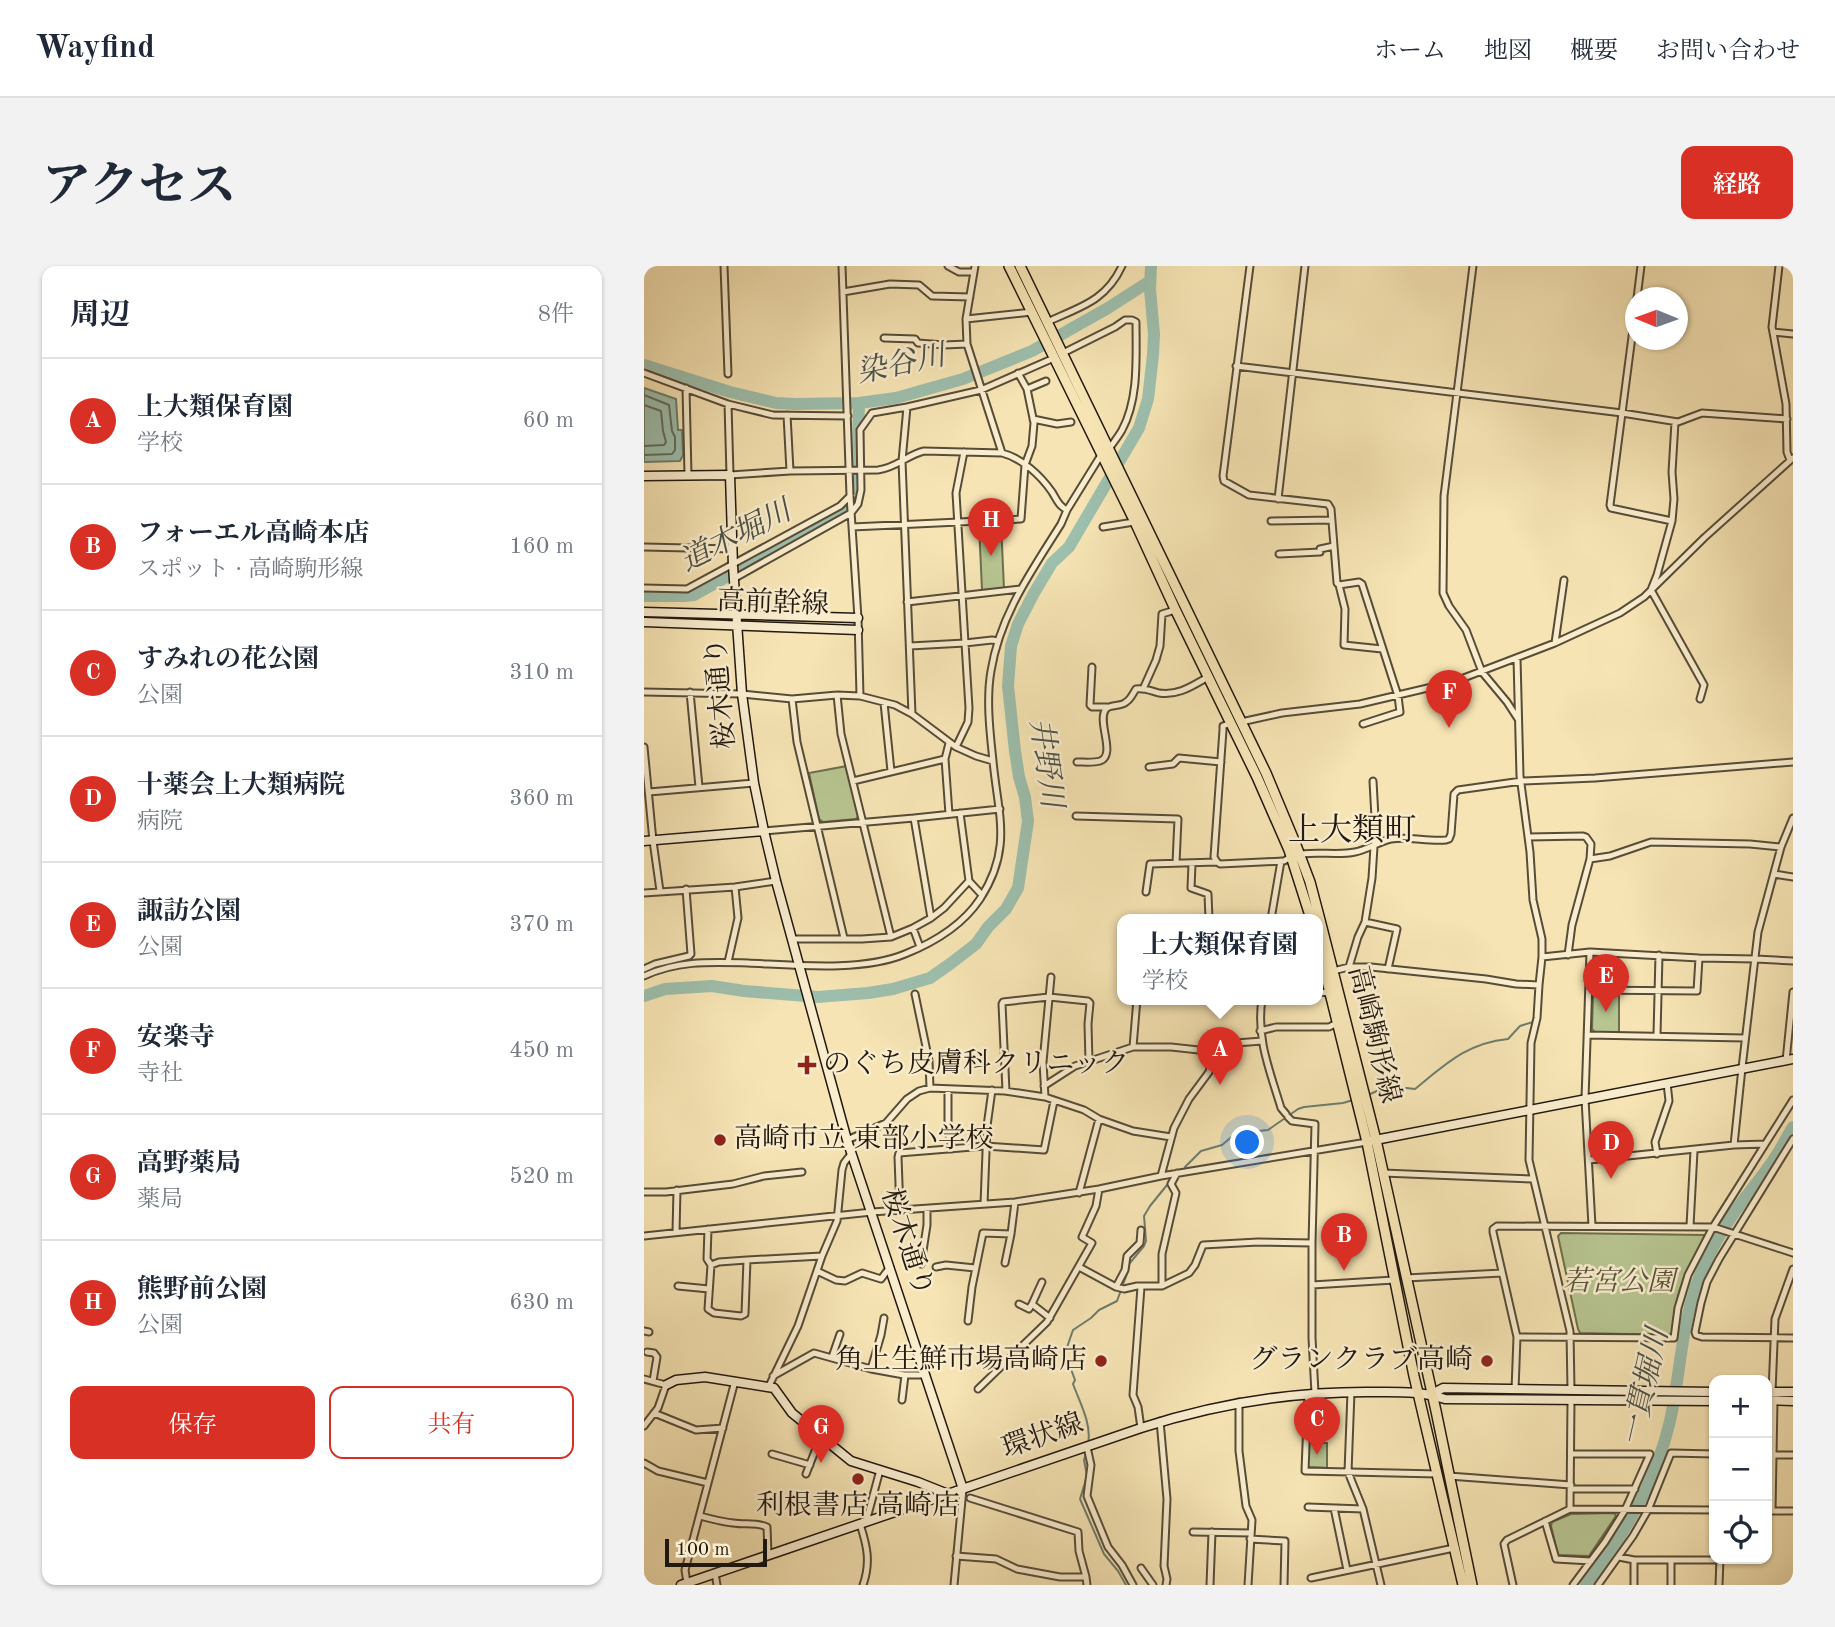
<!DOCTYPE html>
<html lang="ja">
<head>
<meta charset="utf-8">
<style>
  :root { --surface:#fff; --page:#f2f2f3; --text:#1f2937; --muted:#747a83; --line:#e0e1e3; --accent:#d93025 }
  body { margin:0; font-family:"Old Standard TT","Noto Serif JP",serif; background:var(--page); color:var(--text) }
  .controls { position:absolute; right:21px; bottom:21px; display:grid; overflow:hidden; border-radius:14px; box-shadow:0 2px 5px #0004 }
  .controls button { width:63px; height:63px; display:grid; place-items:center; padding:0; border:0; border-bottom:2px solid var(--line); background:var(--surface); color:var(--text); font:35px sans-serif }
  .compass { position:absolute; left:981px; top:21px; width:63px; height:63px; border-radius:50%; background:var(--surface); box-shadow:0 2px 5px #0004; rotate:271deg }
  .scale { position:absolute; left:21px; bottom:18px; width:102px; box-sizing:border-box; padding-left:7px; border:4px solid #22190f; border-top:0; font-size:19px; line-height:24px; white-space:nowrap; color:#22190f; -webkit-text-stroke:5px #f9edce; paint-order:stroke }
  .you { position:absolute; left:604px; top:877px; width:24px; height:24px; margin:-18px; border:5px solid #fff; border-radius:50%; background:#1a73e8; box-shadow:0 0 0 10px #1a73e833 }
  .badge { display:grid; place-items:center; width:46px; height:46px; border-radius:50%; background:var(--accent); color:#fff; font-size:23px; font-weight:700 }
  .pin { position:absolute; translate:-50% -58px; filter:drop-shadow(0 2px 4px #0008) }
  .pin::after { content:''; position:absolute; top:37px; width:24px; height:21px; background:inherit; clip-path:polygon(0 0,100% 0,50% 100%) }
  .popup { position:absolute; left:473px; top:648px; width:206px; height:91px; box-sizing:border-box; display:grid; place-content:center; border-radius:14px; background:var(--surface); filter:drop-shadow(0 2px 5px #0005); font-size:23px; white-space:nowrap; color:var(--muted) }
  .popup b { font-size:26px; color:var(--text) }
  .popup::after { content:''; position:absolute; left:50%; top:100%; margin-left:-14px; border:14px solid transparent; border-top-color:var(--surface) }
  .list { margin:0; padding:0; list-style:none }
  h2 { display:flex; justify-content:space-between; align-items:center; height:91px; margin:0; padding:0 28px; font-size:30px }
  h2 small { font-size:23px; font-weight:400; color:var(--muted) }
  .list li { display:grid; grid-template-columns:46px 1fr auto; gap:21px; align-items:center; box-sizing:border-box; height:126px; padding:0 28px; border-top:2px solid var(--line) }
  .list b { display:block; font-size:26px; white-space:nowrap }
  .list p { margin:0; font-size:23px; white-space:nowrap; color:var(--muted) }
  .list em { font-size:23px; font-style:normal; color:var(--muted) }
  .actions { display:flex; gap:14px; padding:21px 28px }
  .actions a { flex:1; padding:16px 0; border:2px solid var(--accent); border-radius:14px; text-align:center; font-size:24px; color:var(--accent) }
  .actions .main { background:var(--accent); color:#fff }
  .icon { flex:none; width:38px; height:38px; fill:none; stroke:currentColor; stroke-width:2; stroke-linecap:round; stroke-linejoin:round }
  .map { position:relative; flex:none; width:1149px; height:1319px; overflow:hidden; border-radius:14px }
  header { display:flex; align-items:center; gap:42px; box-sizing:border-box; height:98px; padding:0 35px; background:var(--surface); border-bottom:2px solid var(--line) }
  header strong { font-size:33px }
  nav { display:flex; gap:38px; margin-inline-start:auto; font-size:24px }
  .intro { display:flex; align-items:center; justify-content:space-between; box-sizing:border-box; height:168px; padding:0 42px }
  h1 { margin:0; font-size:49px }
  .button { padding:18px 32px; border-radius:14px; background:var(--accent); color:#fff; font-size:24px; font-weight:700 }
  main { display:flex; gap:42px; padding:0 42px }
  aside { flex:1; background:var(--surface); border-radius:14px; box-shadow:0 2px 5px #0004 }
  .map>svg:first-child { display:block }
</style>
</head>
<body>
<header>
<strong>Wayfind</strong>
<nav><a>ホーム</a><a>地図</a><a>概要</a><a>お問い合わせ</a></nav>
</header>
<div class="intro"><h1>アクセス</h1><a class="button">経路</a></div>
<main>
<aside>
<h2>周辺<small>8件</small></h2>
<ul class="list">
<li><span class="badge">A</span><div><b>上大類保育園</b><p>学校</p></div><em>60 m</em></li>
<li><span class="badge">B</span><div><b>フォーエル高崎本店</b><p>スポット · 高崎駒形線</p></div><em>160 m</em></li>
<li><span class="badge">C</span><div><b>すみれの花公園</b><p>公園</p></div><em>310 m</em></li>
<li><span class="badge">D</span><div><b>十薬会上大類病院</b><p>病院</p></div><em>360 m</em></li>
<li><span class="badge">E</span><div><b>諏訪公園</b><p>公園</p></div><em>370 m</em></li>
<li><span class="badge">F</span><div><b>安楽寺</b><p>寺社</p></div><em>450 m</em></li>
<li><span class="badge">G</span><div><b>高野薬局</b><p>薬局</p></div><em>520 m</em></li>
<li><span class="badge">H</span><div><b>熊野前公園</b><p>公園</p></div><em>630 m</em></li>
</ul>
<div class="actions"><a class="main">保存</a><a>共有</a></div>
</aside>
<div class="map">
<svg width="1149" height="1319" viewBox="0 0 1149 1319">
  <rect width="100%" height="100%" fill="#f6e4b4"/>
  <filter id="stains"><feTurbulence type="fractalNoise" baseFrequency=".00286" numOctaves="4"/><feColorMatrix values="0 0 0 0 .2 0 0 0 0 .09 0 0 0 0 .02 0 0 0 .5 -.17"/></filter>
  <radialGradient id="worn" r=".72"><stop offset=".6" stop-color="#630" stop-opacity="0"/><stop offset="1" stop-color="#630" stop-opacity=".3"/></radialGradient>
  <path fill="#b7c591" stroke="#6c6f50" stroke-width="2" d="M357,257L360,323L338,324L335,258Z
    M203,500L215,549L212,553L179,556L175,553L165,507Z
    M953,726H975V766H951L948,763L949,728Z
    M917,967L1061,969L1036,1023L1031,1042L1029,1069L936,1067L934,1063L914,970Z
    M664,1177H683V1202L663,1201Z
    M970,1247L972,1250L945,1290L914,1289L907,1260L908,1256L927,1248Z"/>
  <path fill="#9dbfad" stroke="#6c7d6e" stroke-width="2" d="M0,122L32,133L34,164H38L39,189L36,195L0,196Z"/>
  <g fill="none" stroke-linecap="round" stroke-linejoin="round">
    <path stroke="#606c5e" stroke-width="2" d="M0,129L25,139L28,165L31,171V184L28,188L0,189
      M0,139L17,145L19,165L22,176L20,179L0,180"/>
    <path stroke="#6c7d6e" stroke-width="2" d="M724,829L744,820L771,823C802,798 823,777 864,773L876,760L889,756
      M541,901L557,885L578,879L591,868L607,863L614,865L624,864L654,843L660,841L699,837L709,834
      M444,1178C448,1158 436,1137 429,1118L431,1114L421,1087L429,1064L447,1052L455,1044L473,1035L484,1005L485,998L500,980L502,975L500,950L506,940L523,919
      M442,1187L440,1194L443,1210L436,1233L460,1288L474,1305L482,1319"/>
    <path stroke="#9dbfad" stroke-width="12" d="M0,99L86,126L132,137L151,138L215,137L252,132L319,113L388,85L464,42L506,15
      M213,223L215,137
      M0,330H40L50,329L200,245L203,242
      M0,730L21,723L68,720L100,725L174,731L224,727L249,723L286,712L306,698L332,678L344,661L362,643L374,622L384,555L381,531L375,511L371,485L364,420L367,380L374,358L390,327L408,297L425,281L495,162L504,133L509,89L510,68L506,23L507,0
      M942,1319C979,1270 1012,1216 1026,1155C1037,1106 1037,1056 1056,1009C1065,987 1078,964 1092,944C1104,927 1118,911 1130,893C1137,883 1142,872 1149,861"/>
    <g stroke="#574c38" stroke-width="9">
      <path id="street" d="M80,0L84,108
        M198,0L206,230L214,352L216,430
        M304,0L315,6H330
        M331,0L322,53L323,78L358,187
        M606,0L579,210L580,215L605,229L684,238L687,243L693,317L695,319L715,316L718,318L754,430L756,446L719,458
        M829,0L800,230L799,327L805,340L822,364L838,406L863,436L874,453
        M1135,0L1128,61L1142,138L1143,186L1146,194
        M199,26L246,18L275,19L288,30L326,31
        M993,32L997,0
        M992,40L966,239L967,242L1028,255
        M322,53L388,46
        M403,56C436,41 462,35 478,0
        M1129,66L1149,68
        M240,72L271,73L274,77L300,79L323,78
        M419,87L471,61L481,54H488L492,56C492,92 495,132 478,164C474,171 469,177 465,183
        M592,100L978,147L1034,156L1058,147L1143,153
        M0,107L84,138L129,149L204,150
        M42,122L44,209
        M383,123L402,115
        M84,138L86,209L146,205L234,204C252,202 263,189 280,185L358,187C378,192 397,210 408,226C413,234 415,240 423,244
        M263,141L258,195L268,448
        M143,149L146,205
        M389,153L413,158L427,156
        M1031,156L1028,206L1030,233L1028,255L1013,309L1007,324L1060,419L1056,433
        M320,186L312,227L321,377L348,374L354,375
        M634,233L661,0
        M627,255L688,254
        M208,261L377,253L381,199L388,180L390,157L383,123L374,107
        M459,261L490,256
        M0,281L89,283
        M635,288L676,286V283L690,280
        M91,312L207,247L214,238L217,224L216,164L228,147L263,141L337,124L410,92
        M695,319L701,343L700,379L738,383
        M0,322L43,323L196,240L206,230
        M263,336L377,323
        M911,377L920,314
        M266,380L321,377L325,442L324,456L312,481
        M873,392L876,510L886,586L889,634L898,673V691L895,719L893,752L887,777L885,894L926,1065L927,1124
        M448,401L446,439L448,441H463
        M499,423L512,394L516,380L518,348L531,344
        M0,426L98,428L148,433L193,429L216,430L251,439L268,448L312,481L332,490L349,495
        M46,426L55,521
        M193,429L197,468L247,671
        M148,433L153,476L200,672
        M240,437L247,505
        M597,456L638,447L716,438L809,416L911,377L976,347L1000,331L1060,272L1149,192
        M587,457L579,460V464L570,591L573,596L576,598L640,595C660,581 688,591 711,586C723,584 736,575 747,573C765,570 784,576 802,574L805,573L807,568L810,528L814,524L878,515L951,512L1149,496
        M0,481L9,575L16,625
        M433,496C440,496 449,497 456,495C473,489 452,455 462,443C466,438 477,441 482,436C487,433 489,427 492,423C501,422 507,425 515,427C534,430 548,420 564,411
        M505,501L529,498L535,492L577,496
        M209,515L301,493
        M729,515L732,570L730,581L728,612L721,656L753,663L744,703
        M5,526L110,517
        M305,548L301,493L305,477
        M432,550L534,553L532,597
        M270,552L287,652
        M120,565L270,552L356,543
        M884,571L939,570L942,571L947,578L946,593L928,659L924,689
        M946,593L966,590L1007,576L1106,578L1137,581
        M548,598L547,622L564,628L565,653
        M1130,608L1149,611
        M325,615L338,629
        M502,626L506,598L573,596
        M0,627L91,621L132,615
        M627,653L637,595
        M269,662L276,681
        M148,673H218L247,671L269,662L287,652L300,642L325,615L316,547
        M946,686L941,833L948,960
        M898,691L946,686L1055,692L1112,693L1149,695
        M84,696L94,652L91,621
        M705,701L714,671L721,656
        M0,703L11,698L45,690L47,688L42,623
        M689,705L705,701H727L842,713L872,718L895,719
        M0,710C34,694 67,696 104,697C150,699 218,706 261,688C291,676 318,660 336,633C369,582 354,549 349,495C346,467 342,433 347,405C356,349 387,306 417,258L423,244L457,189
        M945,724L1053,725L1055,692
        M674,726L686,727
        M271,728L285,795L286,822
        M618,733C612,773 626,805 637,842L642,848
        M616,765L632,761H685L693,757
        M944,769L1101,772
        M1013,769L1015,689
        M489,781L493,733
        M1142,795L1149,726
        M400,820L431,800L489,781H527L564,785L569,788L592,777L618,775
        M304,824V865L308,883
        M362,825L358,738L359,736L405,731L444,735L446,737L444,758L445,796
        M401,831L399,796L407,711
        M644,851L648,855L671,858L668,977V1072L671,1127
        M1149,873L1075,993L1063,1016L1057,1037L1051,1066L1052,1069L1058,1071L1149,1072
        M203,874L242,857L263,833L275,825L286,822L361,825L401,831L440,844L455,853L489,865L527,871
        M1090,879L1098,802L1114,666L1137,581L1149,552
        M1013,888L1011,876L1025,835L1023,817
        M945,894L1090,879L1121,878
        M739,907L889,913
        M517,910L530,862L545,833L565,806L569,788
        M0,926H22L89,918L120,910L158,906
        M435,927L455,853
        M340,938L343,860L348,824
        M256,945L254,891L255,887L341,880L400,884L410,835
        M1046,960L1050,885
        M64,963L63,993L67,999L64,1043L70,1047L97,1050L101,1048L103,994L75,996L67,999
        M32,966L33,924
        M0,970L228,946L371,936L455,923L517,910L723,876
        M103,994L178,990
        M361,997L367,968
        M277,998L283,959V943
        M292,1001L302,999L331,1002
        M435,1001L472,1021L480,1023L493,1020H518L545,1007L551,999L559,979L614,976L668,977
        M173,1005L192,1014L201,1015L218,1007L237,1013L246,1001
        M762,1012L858,1007
        M668,1019L750,1014
        M34,1020L65,1023
        M518,1020V988L532,927L527,918L533,907
        M472,1021L481,1004L483,990L496,977L497,964
        M375,1038L385,1043L388,1038L406,1052
        M388,1038L398,1016
        M324,1055L328,1021L339,967L367,968L371,936
        M0,1065L5,1066
        M873,1071L1030,1072L1034,1042L1044,1009L1069,961L1149,834
        M3,1086L10,1087L13,1091L9,1115
        M188,1091L196,1068
        M227,1103L237,1069L240,1052
        M129,1110L170,1087L227,1103L260,1109H282
        M0,1113L22,1119L14,1142L0,1160
        M125,1120L154,1060L178,990L193,955L198,904L200,897L207,888
        M334,1123L403,1056L448,977L438,971L452,940L455,923
        M871,1124L873,1071L849,966V963L853,960L1069,961L1149,987
        M707,1126L704,1206L719,1243L737,1319
        M1128,1126L1131,1053L1149,1003
        M664,1128L661,1205L794,1208
        M258,1134L261,1109
        M595,1136V1185L602,1240L608,1254L604,1319
        M10,1147L52,1164L79,1162
        M516,1155L523,1233L520,1300L523,1313L522,1319
        M497,1162L494,1141L489,1129L497,1021
        M443,1181L447,1199L443,1230L464,1281L478,1299L489,1319
        M128,1188L166,1199
        M927,1188H1006L981,1244L961,1276L929,1319
        M1123,1189H1149
        M0,1197L14,1205L64,1217
        M162,1208L177,1170
        M805,1210L927,1219
        M927,1223H991
        M326,1232L434,1266L435,1285L442,1311
        M664,1241L719,1243
        M690,1242L703,1304
        M926,1243L927,1134
        M1123,1245H1149
        M1128,1245L1130,1134
        M56,1250C67,1253 78,1256 89,1257C101,1259 112,1256 123,1261L124,1288
        M901,1255L912,1293L947,1295
        M222,1256L236,1204
        M216,1258C223,1280 227,1296 219,1319
        M549,1266L607,1267
        M606,1273L641,1275L640,1319
        M312,1290L352,1293L373,1303L416,1311H442L443,1319
        M975,1291L990,1294H1076
        M497,1302L509,1319
        M71,1307L73,1319
        M667,1312L810,1282
        M43,1317L41,1304L91,1115
        M310,1319L319,1223
        M566,1319L568,1266
        M869,1319L860,1278L863,1274L926,1243L1070,1244
        M954,1319L989,1270L1004,1244L1027,1187L1070,1188
        M990,1319V1294
        M1027,1319V1294
        M1075,1319L1076,1293"/>
    </g>
    <g stroke="#22190f" stroke-width="11">
      <path id="secondary" d="M0,210L86,209L89,300L98,428L110,517L120,565L132,615L203,874L319,1223
        M0,346L214,352
        M0,356L214,364
        M0,575L120,565
        M726,875L1149,793
        M22,1119L32,1114L61,1111L130,1122L148,1147L207,1195L274,1216L304,1228
        M1123,1126H1149
        M788,1128L799,1122L1070,1126
        M1123,1134L1149,1135
        M37,1319L497,1162C574,1137 651,1125 731,1126C755,1126 778,1125 801,1133L1070,1135"/>
    </g>
    <g stroke="#22190f" stroke-width="12">
      <path id="primary" d="M365,0L491,256L531,343L613,511L645,584L667,653
        M376,0L622,507L652,579L666,616L676,654L732,874L792,1145L828,1319
        M674,679L723,876L770,1110L819,1319"/>
    </g>
    <use href="#street" stroke="#f9edce" stroke-width="5"/>
    <use href="#secondary" stroke="#f9edce" stroke-width="8"/>
    <use href="#primary" stroke="#f6e4b4" stroke-width="9"/>
  </g>
  <g fill="#8f2418" stroke="#f9edce" stroke-width="2.5">
    <path d="M159.5 788.5h7v7h7v7h-7v7h-7v-7h-7v-7h7z"/>
    <circle cx="76" cy="874" r="7"/>
    <circle cx="457" cy="1095" r="7"/>
    <circle cx="843" cy="1095" r="7"/>
    <circle cx="214" cy="1213" r="7"/>
  </g>
  <g text-anchor="middle" dominant-baseline="central" stroke-width="5" stroke-linejoin="round" paint-order="stroke">
    <g font-size="28" fill="#22190f" stroke="#f9edce">
      <text transform="translate(129 338) rotate(2)">高前幹線</text>
      <text transform="translate(78 427) rotate(-95)">桜木通り</text>
      <text transform="translate(729 769) rotate(76)">高崎駒形線</text>
      <text transform="translate(262 977) rotate(72)">桜木通り</text>
      <text transform="translate(399 1171) rotate(-19)">環状線</text>
    </g>
    <g font-size="28" fill="#22190f" stroke="#f9edce" text-anchor="start">
      <text x="179" y="799">のぐち皮膚科クリニック</text>
      <text x="90" y="874">高崎市立 東部小学校</text>
      <text x="443" y="1095" text-anchor="end">角上生鮮市場高崎店</text>
      <text x="829" y="1095" text-anchor="end">グランクラブ高崎</text>
      <text x="214" y="1241" text-anchor="middle">利根書店 高崎店</text>
    </g>
    <g font-size="28" font-style="italic" fill="#56553c" stroke="#f9edce">
      <text x="975" y="1017">若宮公園</text>
    </g>
    <g font-size="30" font-style="italic" fill="#4d5346" stroke="#f9edce">
      <text transform="translate(257 99) rotate(-12)">染谷川</text>
      <text transform="translate(92 271) rotate(-27)">道木堀川</text>
      <text transform="translate(401 497) rotate(82)">井野川</text>
      <text transform="translate(1002 1122) rotate(-77)">一貫堀川</text>
    </g>
    <g font-size="32" fill="#22190f" stroke="#f9edce">
      <text x="708" y="566">上大類町</text>
    </g>
  </g>
  <rect width="100%" height="100%" filter="url(#stains)"/>
  <rect width="100%" height="100%" fill="url(#worn)"/>
</svg>
<div class="controls">
<button>+</button>
<button>−</button>
<button><svg class="icon" aria-label="locate" viewBox="0 0 24 24"><circle cx="12" cy="12" r="6"/><path d="M12 2v4M12 18v4M2 12h4M18 12h4"/></svg></button>
</div>
<svg class="compass" viewBox="-18 -18 36 36"><path d="M0-13l5 13h-10z" fill="#e53935"/><path d="M0 13l5-13h-10z" fill="#747a83"/></svg>
<div class="scale">100 m</div>
<div class="you"></div>
<div class="pin badge" style="left:576px;top:819px">A</div>
<div class="popup"><b>上大類保育園</b>学校</div>
<div class="pin badge" style="left:700px;top:1005px">B</div>
<div class="pin badge" style="left:673px;top:1189px">C</div>
<div class="pin badge" style="left:967px;top:913px">D</div>
<div class="pin badge" style="left:962px;top:746px">E</div>
<div class="pin badge" style="left:805px;top:462px">F</div>
<div class="pin badge" style="left:177px;top:1197px">G</div>
<div class="pin badge" style="left:347px;top:290px">H</div>
</div>
</main>
</body>
</html>
